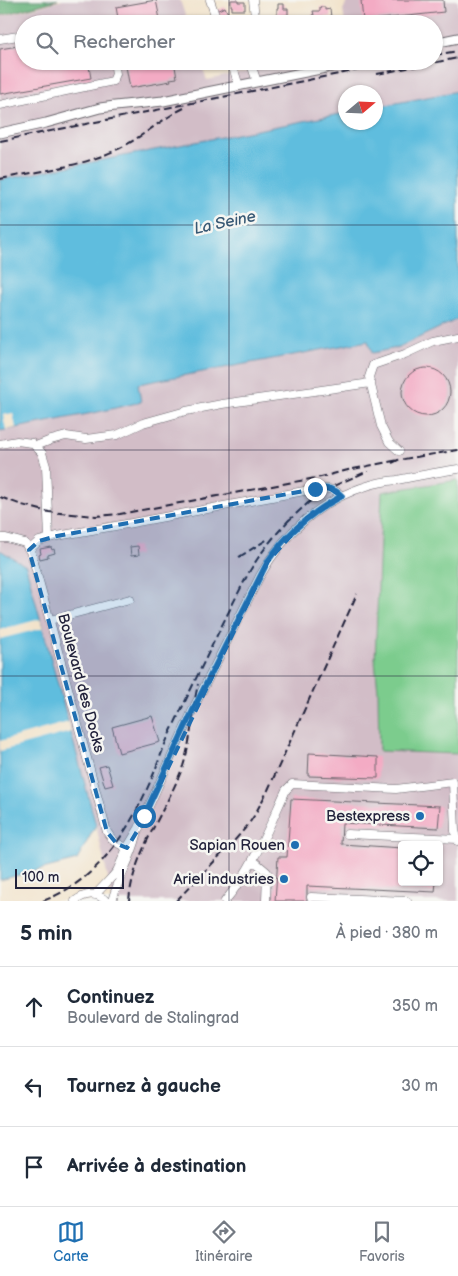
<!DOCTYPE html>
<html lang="fr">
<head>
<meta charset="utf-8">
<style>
  :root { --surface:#fff; --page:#f2f2f3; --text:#1f2937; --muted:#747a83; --line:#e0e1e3; --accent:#1f6fb2 }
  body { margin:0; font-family:"Balsamiq Sans",sans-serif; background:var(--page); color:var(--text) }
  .controls { position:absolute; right:15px; bottom:15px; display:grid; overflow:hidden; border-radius:5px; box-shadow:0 1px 4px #0004 }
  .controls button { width:45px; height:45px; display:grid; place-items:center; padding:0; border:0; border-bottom:1px solid var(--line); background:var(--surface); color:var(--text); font:25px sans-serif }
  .compass { position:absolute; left:338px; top:85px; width:45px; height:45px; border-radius:50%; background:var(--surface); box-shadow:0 1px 4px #0004; rotate:71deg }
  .scale { position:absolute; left:15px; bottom:12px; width:109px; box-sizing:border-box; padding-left:5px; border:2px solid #22223b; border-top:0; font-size:14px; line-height:18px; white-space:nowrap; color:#22223b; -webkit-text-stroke:4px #f6f6f2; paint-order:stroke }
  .stop { position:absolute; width:15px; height:15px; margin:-11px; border:4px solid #1f6fb2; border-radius:50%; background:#fff }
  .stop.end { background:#1f6fb2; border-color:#fff; box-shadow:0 1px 5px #0008 }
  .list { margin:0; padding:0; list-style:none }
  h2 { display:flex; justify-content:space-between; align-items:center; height:65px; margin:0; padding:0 20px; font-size:21px }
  h2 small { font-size:16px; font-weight:400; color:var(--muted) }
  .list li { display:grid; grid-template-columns:32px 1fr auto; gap:15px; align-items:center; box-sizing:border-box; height:80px; padding:0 20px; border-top:1px solid var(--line) }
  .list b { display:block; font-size:19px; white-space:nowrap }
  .list p { margin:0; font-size:16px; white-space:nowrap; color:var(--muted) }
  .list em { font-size:16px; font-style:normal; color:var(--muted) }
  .icon { flex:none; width:28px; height:28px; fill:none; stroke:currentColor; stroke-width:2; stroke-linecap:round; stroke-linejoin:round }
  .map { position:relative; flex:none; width:458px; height:901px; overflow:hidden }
  .search { position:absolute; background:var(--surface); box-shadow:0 1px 4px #0004; left:15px; right:15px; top:15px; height:55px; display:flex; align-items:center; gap:12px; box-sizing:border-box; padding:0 18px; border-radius:28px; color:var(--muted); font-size:19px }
  .sheet { height:305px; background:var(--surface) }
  nav { display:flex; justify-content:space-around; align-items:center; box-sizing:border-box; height:70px; border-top:1px solid var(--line); background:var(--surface); font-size:14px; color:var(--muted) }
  nav a { display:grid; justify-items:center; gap:2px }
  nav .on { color:var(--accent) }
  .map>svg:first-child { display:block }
</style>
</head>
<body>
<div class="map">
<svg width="458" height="901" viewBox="0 0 458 901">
  <rect width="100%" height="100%" fill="#f6f6f2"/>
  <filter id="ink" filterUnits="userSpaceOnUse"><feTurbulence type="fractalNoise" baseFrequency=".02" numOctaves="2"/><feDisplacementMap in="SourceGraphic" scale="10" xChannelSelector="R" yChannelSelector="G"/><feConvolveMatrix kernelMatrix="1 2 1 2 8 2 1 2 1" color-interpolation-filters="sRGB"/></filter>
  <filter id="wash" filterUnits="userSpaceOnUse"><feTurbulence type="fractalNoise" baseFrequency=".0096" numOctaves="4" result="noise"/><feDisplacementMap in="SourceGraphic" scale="20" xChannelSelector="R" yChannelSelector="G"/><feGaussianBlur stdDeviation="1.12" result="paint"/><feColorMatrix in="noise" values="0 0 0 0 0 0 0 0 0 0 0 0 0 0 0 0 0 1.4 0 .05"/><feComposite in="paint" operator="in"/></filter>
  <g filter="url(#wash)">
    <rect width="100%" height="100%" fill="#f2e3cb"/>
    <path fill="#d2bdc7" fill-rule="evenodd" d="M63,0H180L188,24H24V61H200L207,80L296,61H434V24H345L343,10L348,0H458V127L0,210V17ZM346,92H376V122H346Z
      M458,319V901H113L96,825L26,566L0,550V431L98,412L140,402L138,384L368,341L373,353L397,348ZM402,845H439V882H402Z"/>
    <path fill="#7ccc8d" stroke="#4f7764" d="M458,480V754L379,751L378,691L375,660L382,492Z"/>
    <path fill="#65b078" stroke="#44695a" d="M0,0H58L0,16Z"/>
    <path fill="#5fbdde" stroke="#40708c" d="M458,91V319L397,348L372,353L368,341L138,384L141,402L98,412L0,431V180L345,113L346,122H376V107Z
      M0,550L26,566L96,825L77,860L0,880Z"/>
    <path fill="#f2e3cb" d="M13,413L16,428L6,430L3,415Z
      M40,619L43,628L0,639V630Z
      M69,722L71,732L0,751V741Z"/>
    <g id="blocks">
      <path fill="#f3abc4" d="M156,0L161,24H119L116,7Z
        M231,0H238V2H245V10H232V6H231Z
        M361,0H443L444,12L363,21Z
        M278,4H284V9H288V15L277,16V8H278Z
        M225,7L231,21L233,24H224L220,14L217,16L216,11Z
        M320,7H325V10L330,9L331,17H322L323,24H312V15H314L313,11H320Z
        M24,45V61H88L91,78L0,94V49Z
        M125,61H174L177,78L170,79L171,81L130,88Z
        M402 392a24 24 0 1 1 48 0a24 24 0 1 1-48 0Z
        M138,546L139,555L131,556L130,547Z
        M51,547L52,550L54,549L55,553L48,555V557L40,559L39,555L41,554L40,549Z
        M152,716L160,742L119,753L112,727Z
        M309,753L378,757V778L308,776Z
        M107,765L113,785L105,787L99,767Z
        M291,799L440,806L438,828L342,823L341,844L402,848V882H436L435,892L307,886V901H275L278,857H287Z"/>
    </g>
  </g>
  <g filter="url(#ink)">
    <use href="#blocks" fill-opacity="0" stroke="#6b666d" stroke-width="1"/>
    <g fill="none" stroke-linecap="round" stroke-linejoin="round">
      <g stroke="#6b666d" stroke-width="9">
        <path id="minor" d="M210,0L218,24
          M253,0L256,24
          M233,19L235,24
          M0,39L24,35
          M231,61L239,86
          M250,61L257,82
          M0,105L113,81L116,74L114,61
          M0,444L17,441L32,443L42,453L46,466L49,538
          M36,446L51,440L66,436L86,439L117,435L143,423L186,411L222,404L371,383
          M399,451L389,442L381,426L369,377L373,365L405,354L433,341L458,336
          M0,538H6L25,543L32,555L107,832C112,841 118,844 127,848
          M29,550L39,541L57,536L121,525L315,489C326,488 334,488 342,496
          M50,620L130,599
          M347,834L458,839
          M254,861L267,872L266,901
          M95,895L112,877L117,871L127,848L139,828L195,705L260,576C284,532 322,499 370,485C379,482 388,481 397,480C417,476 438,472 458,469
          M311,897L407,901
          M75,901C85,893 97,892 106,901
          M112,901C118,878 132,858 137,835
          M225,901C253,868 268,829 286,790L292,784L396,789L453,782L455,831L458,841"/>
      </g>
      <g stroke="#6b666d" stroke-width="11">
        <path id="major" d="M434,43L458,38
          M0,133L46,123L100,108L115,106L163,101L360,61"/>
      </g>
      <use href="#minor" stroke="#fff" stroke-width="8"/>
      <use href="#major" stroke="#fff" stroke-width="9"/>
      <path stroke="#22223b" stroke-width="2" stroke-dasharray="8 4" stroke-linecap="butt" d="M434,55L458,51
        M377,74L458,58
        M0,141L404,61
        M0,179C38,171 81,167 116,150C140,139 160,120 184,108
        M392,463L398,460L458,450
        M0,497L22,505L49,512L96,516L120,514L321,477L348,470L398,460
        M287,522L308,503L329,488L368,471
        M239,557L268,539
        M43,901C101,879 131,828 154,773C160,758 165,742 173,727C197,676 222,624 248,574C260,553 274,536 290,519
        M129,901C133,852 166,812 183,766C192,739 192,711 198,684
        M176,901L234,841L248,825L254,816L268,790L357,594"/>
    </g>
  </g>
  <g fill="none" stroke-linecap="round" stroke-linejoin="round" filter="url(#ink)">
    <path stroke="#1f6fb2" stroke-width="6" d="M144,816L195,706L268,561C287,533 312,512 342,496C334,488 326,487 315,489"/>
  </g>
  <path fill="#1f6fb2" fill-opacity="0.2" stroke="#1f6fb2" stroke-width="4" stroke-dasharray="10 6" stroke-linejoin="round" d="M329,488L342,496L307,518L268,561L139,828L127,848L117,844L107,832L29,550L39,541L57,536L315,489Z"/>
  <path fill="none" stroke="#22223b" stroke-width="1" stroke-opacity="0.55" d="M229,0V24M229,61V901M0,225H458M0,450H458M0,676H458"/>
  <g fill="#1f6fb2" stroke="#f6f6f2" stroke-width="2">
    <circle cx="420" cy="816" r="5"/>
    <circle cx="295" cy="845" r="5"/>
    <circle cx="284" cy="879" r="5"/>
  </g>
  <g text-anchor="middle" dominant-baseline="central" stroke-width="5" stroke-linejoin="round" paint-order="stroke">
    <g font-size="15" fill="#22223b" stroke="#f6f6f2">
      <text transform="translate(81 683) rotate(75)">Boulevard des Docks</text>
    </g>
    <g font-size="15" fill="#22223b" stroke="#f6f6f2" text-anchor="end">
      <text x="410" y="816">Bestexpress</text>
      <text x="285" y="845">Sapian Rouen</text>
      <text x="274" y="879">Ariel industries</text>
    </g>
    <g font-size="16" font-style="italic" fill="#375874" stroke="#f6f6f2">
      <text transform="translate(225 223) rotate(-12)">La Seine</text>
    </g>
  </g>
</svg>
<div class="controls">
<button><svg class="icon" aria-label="locate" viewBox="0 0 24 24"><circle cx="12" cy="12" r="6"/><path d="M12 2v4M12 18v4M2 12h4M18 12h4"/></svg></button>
</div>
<svg class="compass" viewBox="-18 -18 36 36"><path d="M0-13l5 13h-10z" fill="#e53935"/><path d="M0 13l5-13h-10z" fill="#747a83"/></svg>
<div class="scale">100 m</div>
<div class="stop" style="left:144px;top:816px"></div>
<div class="stop end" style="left:315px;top:489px"></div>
<div class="search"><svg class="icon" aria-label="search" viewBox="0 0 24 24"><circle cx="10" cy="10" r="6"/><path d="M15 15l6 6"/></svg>Rechercher</div>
</div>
<section class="sheet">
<h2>5 min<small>À pied · 380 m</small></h2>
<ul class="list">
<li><svg class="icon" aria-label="ahead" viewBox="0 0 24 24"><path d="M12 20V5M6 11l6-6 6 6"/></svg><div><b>Continuez</b><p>Boulevard de Stalingrad</p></div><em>350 m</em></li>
<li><svg class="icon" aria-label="left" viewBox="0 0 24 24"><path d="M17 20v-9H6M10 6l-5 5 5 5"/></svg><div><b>Tournez à gauche</b></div><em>30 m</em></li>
<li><svg class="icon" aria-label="arrive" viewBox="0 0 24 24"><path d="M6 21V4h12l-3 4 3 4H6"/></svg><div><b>Arrivée à destination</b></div></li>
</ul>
</section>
<nav>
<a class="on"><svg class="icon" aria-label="map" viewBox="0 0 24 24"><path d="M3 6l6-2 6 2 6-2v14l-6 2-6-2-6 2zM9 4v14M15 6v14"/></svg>Carte</a>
<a><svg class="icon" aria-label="directions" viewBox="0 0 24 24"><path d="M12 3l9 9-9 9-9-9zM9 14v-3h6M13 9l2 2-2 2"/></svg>Itinéraire</a>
<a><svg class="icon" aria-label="saved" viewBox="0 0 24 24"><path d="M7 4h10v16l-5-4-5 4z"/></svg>Favoris</a>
</nav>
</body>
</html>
